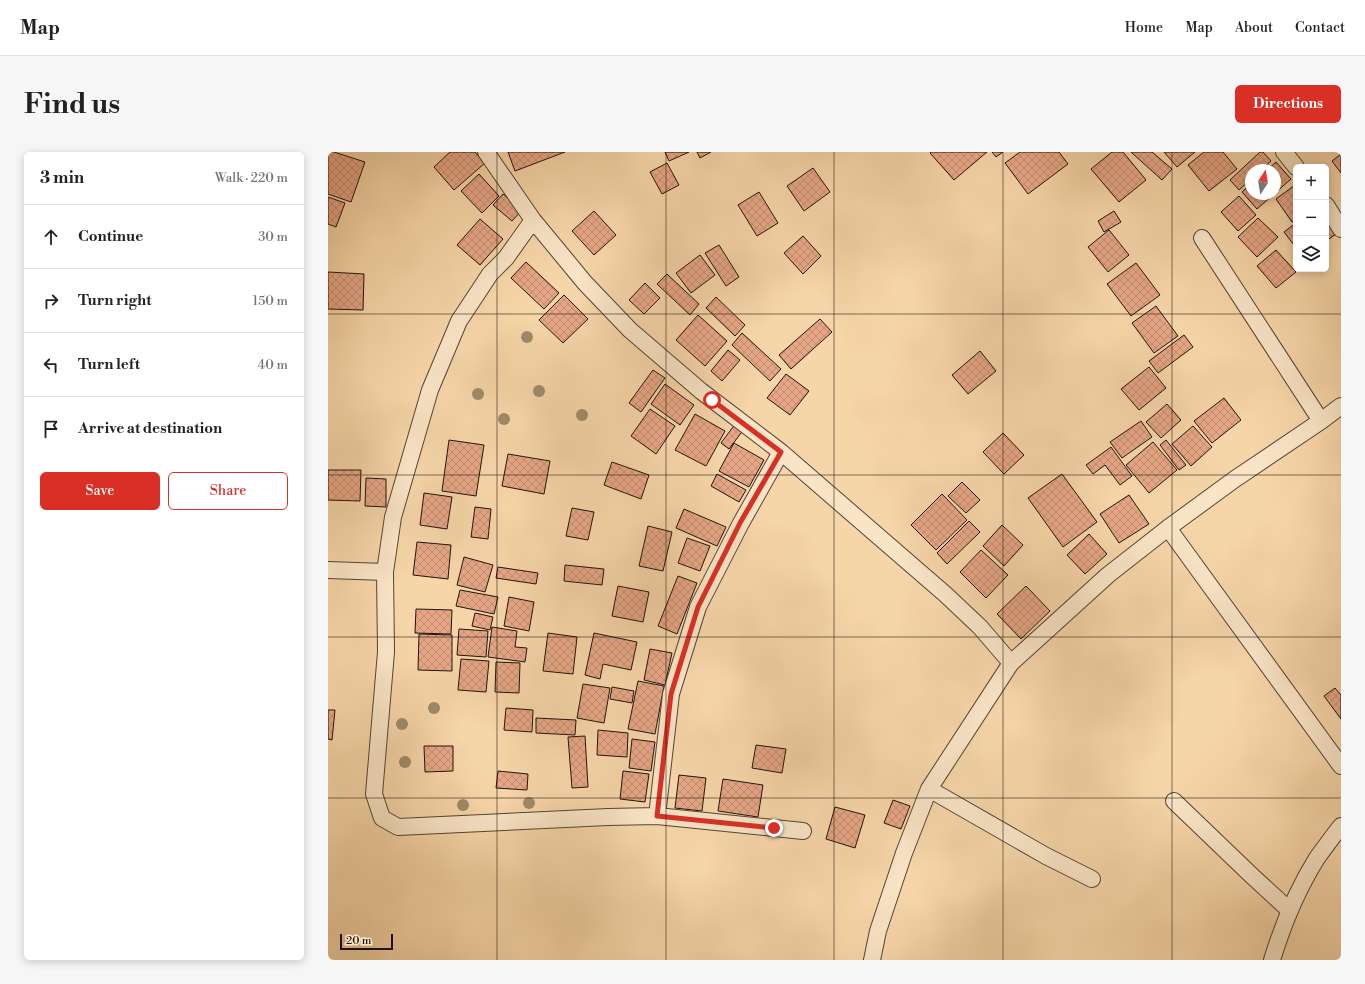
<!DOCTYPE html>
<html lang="en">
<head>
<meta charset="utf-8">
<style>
  :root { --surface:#fff; --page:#f6f6f6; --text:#202124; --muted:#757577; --line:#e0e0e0; --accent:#d93025 }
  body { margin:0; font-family:"Libre Bodoni",serif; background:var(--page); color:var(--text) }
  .controls { position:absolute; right:12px; top:12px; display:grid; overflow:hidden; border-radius:6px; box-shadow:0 2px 10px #0003 }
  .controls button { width:36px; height:36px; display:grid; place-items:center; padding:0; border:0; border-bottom:1px solid var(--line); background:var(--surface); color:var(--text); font:20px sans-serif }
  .compass { position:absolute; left:917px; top:12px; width:36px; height:36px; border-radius:50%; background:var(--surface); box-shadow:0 2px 10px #0003; rotate:12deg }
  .scale { position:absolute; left:12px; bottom:10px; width:53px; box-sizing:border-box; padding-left:4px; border:2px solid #1e140d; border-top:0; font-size:11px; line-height:14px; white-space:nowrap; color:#1e140d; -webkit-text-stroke:3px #f9e4c6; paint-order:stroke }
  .stop { position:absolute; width:12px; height:12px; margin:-9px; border:3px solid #d93025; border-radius:50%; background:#fff }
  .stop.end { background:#d93025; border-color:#fff; box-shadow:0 1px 4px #0008 }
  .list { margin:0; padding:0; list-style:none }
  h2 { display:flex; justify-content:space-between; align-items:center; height:52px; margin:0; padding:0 16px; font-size:17px }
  h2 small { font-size:13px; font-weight:400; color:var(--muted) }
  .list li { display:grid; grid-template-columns:26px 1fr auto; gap:12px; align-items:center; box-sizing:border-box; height:64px; padding:0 16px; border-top:1px solid var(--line) }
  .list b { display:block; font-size:15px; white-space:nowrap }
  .list em { font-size:13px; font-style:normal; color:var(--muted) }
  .actions { display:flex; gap:8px; padding:12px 16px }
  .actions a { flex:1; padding:9px 0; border:1px solid var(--accent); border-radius:6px; text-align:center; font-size:14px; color:var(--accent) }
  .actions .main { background:var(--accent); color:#fff }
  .icon { flex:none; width:22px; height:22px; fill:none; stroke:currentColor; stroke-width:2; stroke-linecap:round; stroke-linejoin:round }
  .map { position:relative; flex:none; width:1013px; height:808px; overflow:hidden; border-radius:6px }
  header { display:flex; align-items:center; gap:24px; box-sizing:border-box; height:56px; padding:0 20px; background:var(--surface); border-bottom:1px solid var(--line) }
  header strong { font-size:19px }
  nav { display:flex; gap:22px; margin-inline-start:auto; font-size:14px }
  .intro { display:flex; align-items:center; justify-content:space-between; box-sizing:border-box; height:96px; padding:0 24px }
  h1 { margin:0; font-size:28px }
  .button { padding:10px 18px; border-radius:6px; background:var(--accent); color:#fff; font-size:14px; font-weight:700 }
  main { display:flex; gap:24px; padding:0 24px }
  aside { flex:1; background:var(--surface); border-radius:6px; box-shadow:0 2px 10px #0003 }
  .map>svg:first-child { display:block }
</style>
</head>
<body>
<header>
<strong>Map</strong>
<nav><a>Home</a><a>Map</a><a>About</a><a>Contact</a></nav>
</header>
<div class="intro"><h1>Find us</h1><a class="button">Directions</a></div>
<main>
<aside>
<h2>3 min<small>Walk · 220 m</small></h2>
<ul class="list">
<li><svg class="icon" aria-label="ahead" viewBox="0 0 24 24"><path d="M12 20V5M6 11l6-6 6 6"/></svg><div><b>Continue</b></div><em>30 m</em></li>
<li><svg class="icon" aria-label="right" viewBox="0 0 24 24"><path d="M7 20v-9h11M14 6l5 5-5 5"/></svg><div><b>Turn right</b></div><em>150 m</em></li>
<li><svg class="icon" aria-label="left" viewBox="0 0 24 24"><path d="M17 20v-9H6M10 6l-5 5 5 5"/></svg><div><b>Turn left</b></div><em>40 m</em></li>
<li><svg class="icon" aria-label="arrive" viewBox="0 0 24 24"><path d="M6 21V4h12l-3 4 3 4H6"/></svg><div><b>Arrive at destination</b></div></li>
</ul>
<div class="actions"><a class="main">Save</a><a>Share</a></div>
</aside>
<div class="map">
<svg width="1013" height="808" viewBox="0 0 1013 808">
  <defs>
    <pattern id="building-cross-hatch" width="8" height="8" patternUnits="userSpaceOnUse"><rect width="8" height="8" fill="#e6a685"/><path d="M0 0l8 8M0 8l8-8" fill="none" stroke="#c58e72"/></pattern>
  </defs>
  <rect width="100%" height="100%" fill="#f6d5a8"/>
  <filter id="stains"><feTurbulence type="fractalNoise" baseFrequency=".005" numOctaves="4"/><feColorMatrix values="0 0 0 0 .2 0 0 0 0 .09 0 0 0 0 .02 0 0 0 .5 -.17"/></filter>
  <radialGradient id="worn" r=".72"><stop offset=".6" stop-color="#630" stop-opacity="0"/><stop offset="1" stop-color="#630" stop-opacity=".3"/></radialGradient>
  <path fill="url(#building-cross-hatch)" stroke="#1e140d" d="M0,0H6L37,10L23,50L0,42Z
    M122,0H147L157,11L126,38L106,15Z
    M180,0H237L187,19Z
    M337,0H361L341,9Z
    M369,0H383L372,6Z
    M603,0H659L626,28L602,1Z
    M664,0H675L668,5Z
    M692,0H731L740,12L700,42L677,11Z
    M784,0H795L818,28L791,50L763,17Z
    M803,0H824L844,17L834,28Z
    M836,0H867L849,15Z
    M876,0H895L909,17L881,39L860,13Z
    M932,0H935L943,9L933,18H923V27L911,38L902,28Z
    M1013,2V21L1004,9Z
    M948,10L963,27L947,41V18H939Z
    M339,11L351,33L334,42L322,20Z
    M485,16L502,40L476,59L459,34Z
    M151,22L171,44L154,61L133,39Z
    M923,32V42H946L929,57L914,40Z
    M967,33L968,35V67L964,70L948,47Z
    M431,40L450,71L429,84L410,53Z
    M175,42L194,58L184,69L165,53Z
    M911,44L928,63L910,79L893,60Z
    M0,45L17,51L8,75L0,72Z
    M266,59L288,83L266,103L244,79Z
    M786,59L793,70L776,80L770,69Z
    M930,66L950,85L929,105L910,85Z
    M152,67L175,87L152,113L129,93Z
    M968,71V91L966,93L956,80Z
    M1000,71L1008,82L998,89V72Z
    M781,78L801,103L780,120L760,95Z
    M475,84L493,104L475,122L456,101Z
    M391,93L411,125L398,134L377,101Z
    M948,98L968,120L948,136L929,114Z
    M372,103L387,123L363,141L348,121Z
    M198,110L231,141L216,157L183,126Z
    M808,111L832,143L803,164L779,132Z
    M0,120L36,122L35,158L0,157Z
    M339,122L371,152L362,163L329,132Z
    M317,131L332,146L316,162L301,148Z
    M236,143L260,167L235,191L211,168Z
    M388,145L417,173L407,184L378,156Z
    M828,154L850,184L826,201L804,171Z
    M370,163L399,189L377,214L348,188Z
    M492,167L504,180L463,217L451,203Z
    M414,181L453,217L442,229L404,193Z
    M856,183L865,195L830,221L821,209Z
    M400,198L412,208L394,229L383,219Z
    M652,199L668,219L640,242L624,223Z
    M821,215L838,236L811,258L793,237Z
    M325,218L337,226L313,260L301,251Z
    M458,222L481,239L462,263L439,246Z
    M337,232L366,253L352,273L323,252Z
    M896,246L913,268L884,291L866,269Z
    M839,252L853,268L833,286L818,270Z
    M322,257L347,274L328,302L303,284Z
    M367,262L397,279L378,314L347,298Z
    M813,269L824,285L794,306L782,290Z
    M408,271L416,277L401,297L393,291Z
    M865,274L884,295L863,314L844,292Z
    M675,281L696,303L676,322L655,300Z
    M121,288L156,293L148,344L114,339Z
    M838,288L858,313L851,318L832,293Z
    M825,290L849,318L821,341L798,313Z
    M406,291L436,308L421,335L391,319Z
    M783,295L804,324L792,333L777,313L765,322L758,313Z
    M180,302L222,309L216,342L174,334Z
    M284,310L321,323L313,347L276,333Z
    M0,318H33L32,349L0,348Z
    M389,322L418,338L411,350L383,334Z
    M734,322L769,370L735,395L700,346Z
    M38,326L58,327V355L37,354Z
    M634,330L652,348L638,361L620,344Z
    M96,341L124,345L119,377L92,373Z
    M614,342L639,368L608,398L583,373Z
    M801,343L821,372L791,391L772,362Z
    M147,355L163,357L160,387L143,385Z
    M244,356L266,360L260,388L238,384Z
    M356,357L398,375L389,394L348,376Z
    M641,369L652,380L619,412L609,401Z
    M674,373L695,393L676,414L655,394Z
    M320,374L344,380L335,419L311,414Z
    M761,382L779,402L757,422L739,403Z
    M359,386L382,394L372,419L350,411Z
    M89,390L123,393L120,427L85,423Z
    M653,398L680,423L658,446L632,420Z
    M136,405L165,413L157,440L129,433Z
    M237,413L276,417L274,433L236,429Z
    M170,415L210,421L208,432L168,426Z
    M350,424L369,431L349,482L330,474Z
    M290,434L321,440L315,470L284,464Z
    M698,434L722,459L693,487L669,462Z
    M132,438L170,445L166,462L128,454Z
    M181,445L206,450L201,479L176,474Z
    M88,457L124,458L123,482L87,481Z
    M147,461L165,465L162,478L144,474Z
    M164,475L189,479L187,495L199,496L197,510L160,505Z
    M131,477L160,479L158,505L129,503Z
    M220,481L249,485L245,522L215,519Z
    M266,481L309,490L303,518L275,512L272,527L257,523Z
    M91,482L124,483V519L90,518Z
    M322,497L344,501L337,533L316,528Z
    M133,507L161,509L158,540L130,538Z
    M168,510L192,511L191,541L167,540Z
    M310,529L336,534L327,582L300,577Z
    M255,532L282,536L276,571L249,566Z
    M284,535L306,539L304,551L282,547Z
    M1007,536L1013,543V567L996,544Z
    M178,556L205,558L204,580L176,578Z
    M0,558H7L4,588L0,587Z
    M208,566L248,568L247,583L208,581Z
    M270,578L300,581L299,605L269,603Z
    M257,584L260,635L244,636L240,585Z
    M304,587L327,590L323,619L301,616Z
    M428,593L458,597L454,621L424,616Z
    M96,594H125V619L97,620Z
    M170,619L200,622L199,638L168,636Z
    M295,619L321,622L317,650L292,647Z
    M351,623L378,626L374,659L347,656Z
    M395,627L435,633L430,665L390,659Z
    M565,648L582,654L573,677L556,671Z
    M507,655L537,663L527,696L498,687Z"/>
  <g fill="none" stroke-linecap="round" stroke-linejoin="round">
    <g stroke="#544434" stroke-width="18">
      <path id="minor" d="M158,0L205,68L257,131L302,178L373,239L453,300L617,442L652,475L683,511
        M956,0L968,15
        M998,53L1013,77
        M205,68L178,106L162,122L131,169L102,238L65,365L57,420L58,500L46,642L54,666L70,675L280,665L329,664L475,679
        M874,86L993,269
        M840,376L1013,614
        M0,418L57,420
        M601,637L718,704L764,727
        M846,649L922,722L961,758
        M329,664L343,542L370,455L413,371L453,300
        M544,808L550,779L576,701L601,637L683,511L780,423L840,376L907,327L993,269L1013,254
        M944,808C955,772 969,738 989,706C997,695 1005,684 1013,674"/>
    </g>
    <use href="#minor" stroke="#f9e4c6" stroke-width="16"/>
  </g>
  <g fill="#9f8b6a">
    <circle cx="199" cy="185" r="6"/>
    <circle cx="211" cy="239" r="6"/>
    <circle cx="150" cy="242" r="6"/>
    <circle cx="254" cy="263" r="6"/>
    <circle cx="176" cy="267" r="6"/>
    <circle cx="106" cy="556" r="6"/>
    <circle cx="74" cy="572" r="6"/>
    <circle cx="77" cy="610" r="6"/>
    <circle cx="201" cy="651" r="6"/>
    <circle cx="135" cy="653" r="6"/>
  </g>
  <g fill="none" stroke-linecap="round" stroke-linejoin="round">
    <path stroke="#d93025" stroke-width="5" d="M384,248L453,300L412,371L370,455L343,542L329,664L446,676"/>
  </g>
  <path fill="none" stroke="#1e140d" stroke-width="1" stroke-opacity="0.55" d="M169,0V808M338,0V808M506,0V808M675,0V808M844,0V808M0,162H1013M0,323H1013M0,485H1013M0,646H1013"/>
  <rect width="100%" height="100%" filter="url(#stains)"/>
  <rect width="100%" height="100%" fill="url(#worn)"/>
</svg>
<div class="controls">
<button>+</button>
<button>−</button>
<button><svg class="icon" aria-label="layers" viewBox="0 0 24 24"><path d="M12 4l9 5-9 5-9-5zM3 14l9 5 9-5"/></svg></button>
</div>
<svg class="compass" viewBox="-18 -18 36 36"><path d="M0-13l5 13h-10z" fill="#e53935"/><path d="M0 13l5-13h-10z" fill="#757577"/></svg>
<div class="scale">20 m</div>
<div class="stop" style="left:384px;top:248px"></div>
<div class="stop end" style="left:446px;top:676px"></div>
</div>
</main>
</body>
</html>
